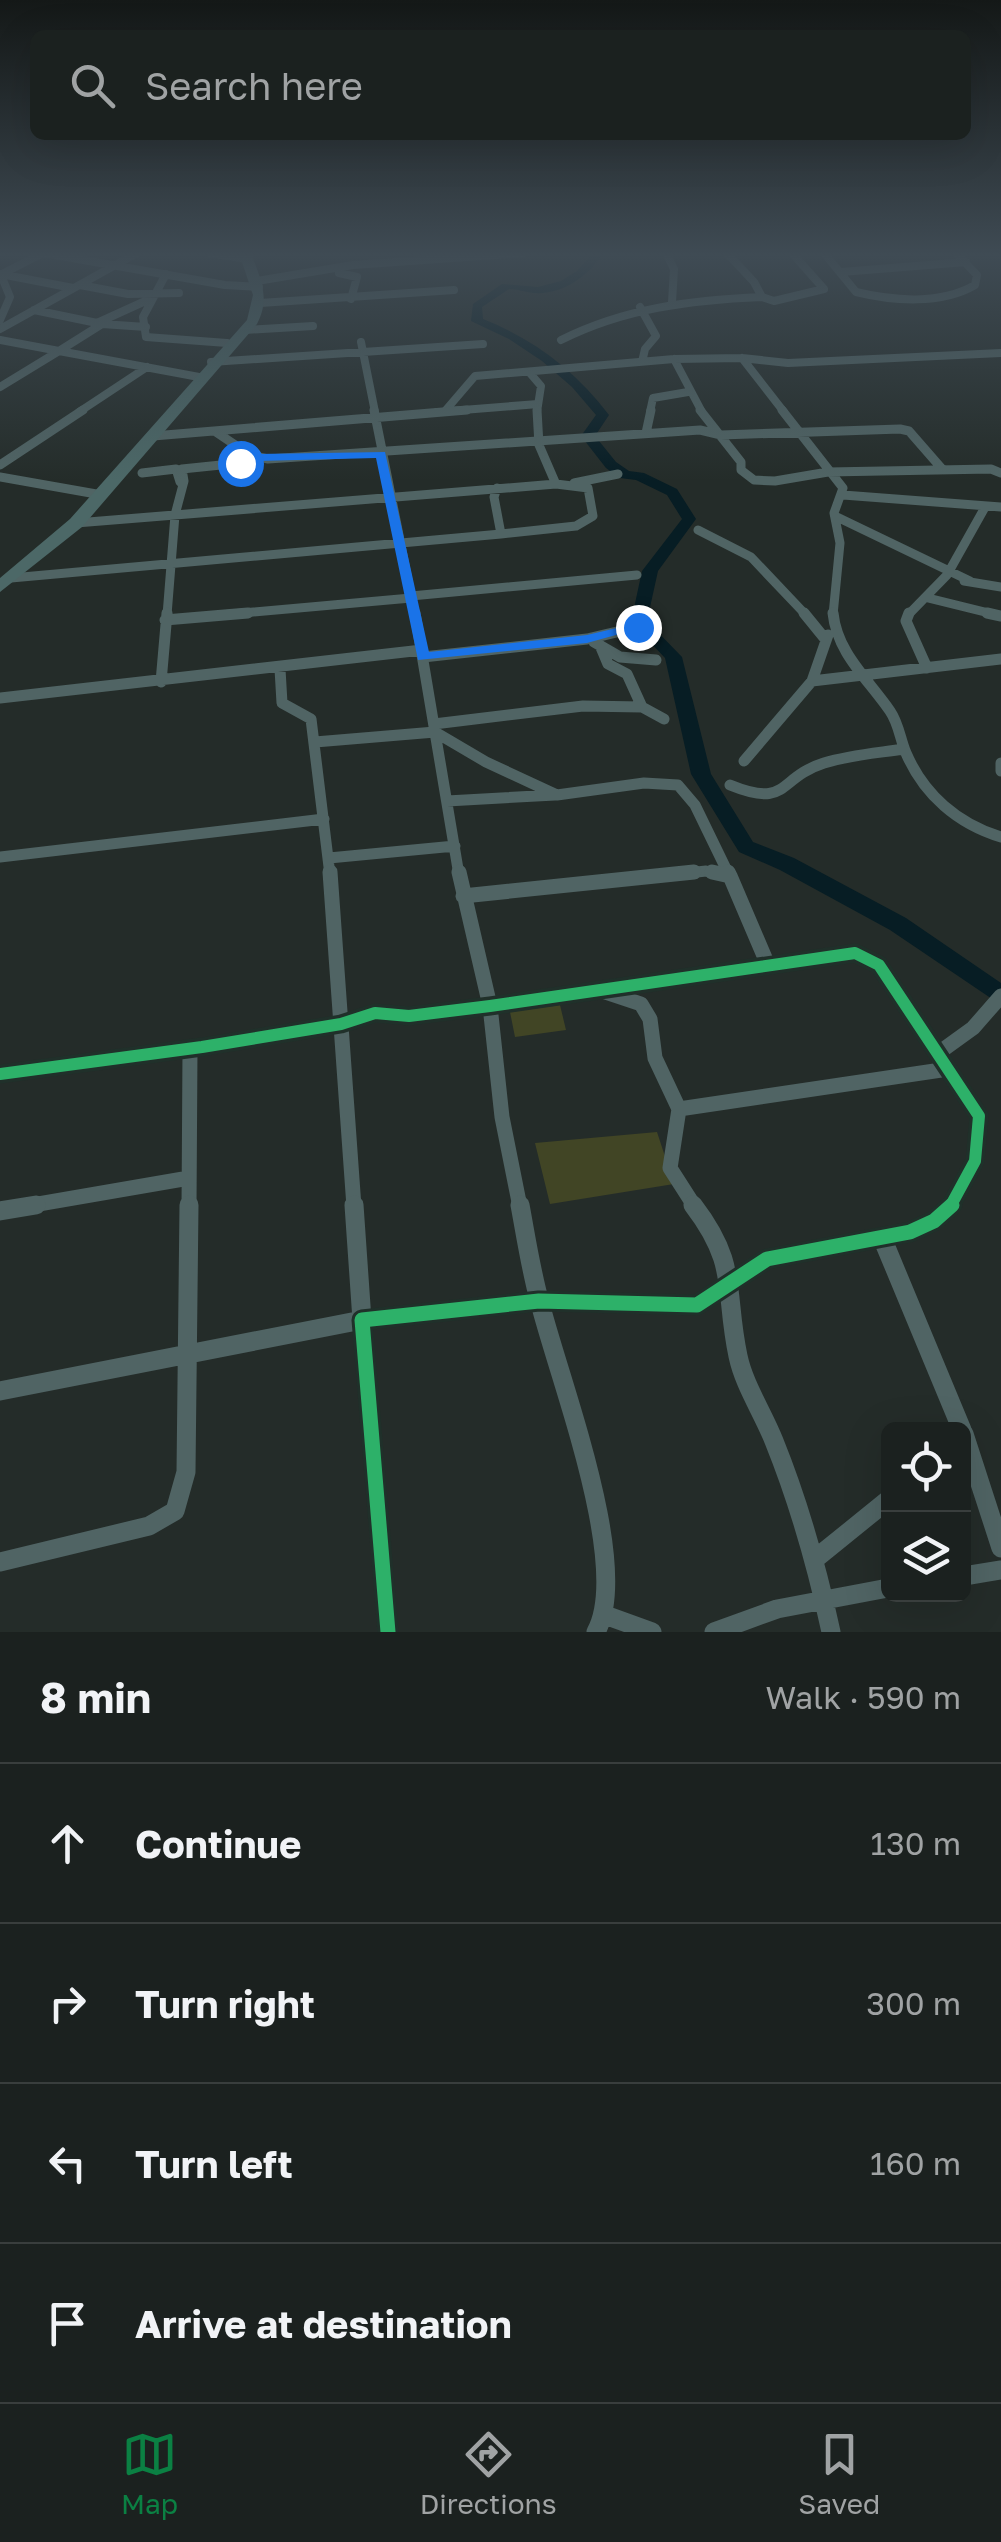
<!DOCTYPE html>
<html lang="en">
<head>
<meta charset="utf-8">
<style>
  :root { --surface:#1b211f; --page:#242928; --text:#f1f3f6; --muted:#a0a3a4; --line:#393e3d; --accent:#0b8043 }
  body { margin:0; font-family:"Golos Text",sans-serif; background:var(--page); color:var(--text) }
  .controls { position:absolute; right:30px; bottom:30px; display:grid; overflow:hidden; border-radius:15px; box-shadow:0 10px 40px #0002 }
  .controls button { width:90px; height:90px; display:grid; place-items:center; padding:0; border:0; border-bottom:2px solid var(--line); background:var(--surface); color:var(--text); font:50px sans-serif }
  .stop { position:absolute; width:30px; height:30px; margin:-22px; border:8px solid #1a73e8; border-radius:50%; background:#fff }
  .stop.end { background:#1a73e8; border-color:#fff; box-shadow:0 2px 10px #0008 }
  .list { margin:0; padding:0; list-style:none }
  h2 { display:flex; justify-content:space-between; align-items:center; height:130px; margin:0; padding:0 40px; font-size:42px }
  h2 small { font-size:32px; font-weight:400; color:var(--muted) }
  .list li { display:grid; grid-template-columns:65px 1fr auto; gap:30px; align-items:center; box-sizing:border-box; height:160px; padding:0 40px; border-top:2px solid var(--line) }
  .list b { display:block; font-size:38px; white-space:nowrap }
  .list em { font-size:32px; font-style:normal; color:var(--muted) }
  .icon { flex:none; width:55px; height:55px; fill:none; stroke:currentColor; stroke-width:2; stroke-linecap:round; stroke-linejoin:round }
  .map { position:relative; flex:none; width:1001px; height:1632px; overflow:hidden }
  .search { position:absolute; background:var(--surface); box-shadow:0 10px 40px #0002; left:30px; right:30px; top:30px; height:110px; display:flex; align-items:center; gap:25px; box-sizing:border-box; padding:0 35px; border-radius:15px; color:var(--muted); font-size:38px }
  .sheet { height:770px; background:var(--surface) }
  nav { display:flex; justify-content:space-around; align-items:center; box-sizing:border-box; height:140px; border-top:2px solid var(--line); background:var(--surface); font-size:28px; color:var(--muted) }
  nav a { display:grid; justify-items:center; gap:5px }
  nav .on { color:var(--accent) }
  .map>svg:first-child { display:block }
</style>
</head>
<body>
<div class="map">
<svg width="1001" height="1632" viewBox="0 0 1001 1632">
  <rect width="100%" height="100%" fill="#242c29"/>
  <path fill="#414525" d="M560,1005L566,1030L515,1037L510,1012Z
    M657,1132L674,1184L550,1204L535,1143Z"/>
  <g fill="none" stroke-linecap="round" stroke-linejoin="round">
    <path fill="#071d24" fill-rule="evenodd" d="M593,253H603C589,276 562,295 534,293C525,292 517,289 509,289L482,307L483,319C534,339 576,371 609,415L595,436L616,462L629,471L644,473L677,489L696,519L658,571L647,621L682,657L711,774L753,842L794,858L906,918L1001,983V1005L890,930L780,870L739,852L691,774L665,658L631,622L642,571L682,519L667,495L636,480L620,478L606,468L581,436L596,415L572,387L542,361L509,339L471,321L473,304L502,284L538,287L561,281L577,271Z"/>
    <path stroke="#506464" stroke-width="8" d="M44,253L225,285L259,287
      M209,253L247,259
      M666,253L674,269L672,302
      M824,253L856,292C893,301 941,305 975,285L977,275L956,253
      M841,272L966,262
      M339,273L357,277L351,299
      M0,274L73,288
      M2,274L43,253
      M166,274L143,317L146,337L227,343
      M257,281L353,265L523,253
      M80,285L128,294L179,293
      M762,297L774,301L824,289L792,253
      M260,303L454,290
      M640,307L656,336L645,349L642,362
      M34,310L102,324L146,327
      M0,320L10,297L1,275
      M97,323L152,298
      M0,329L137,253
      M245,330L313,326
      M0,340L59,351L0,387
      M561,340C625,308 691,300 762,297L754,282L727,253
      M361,342L375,412
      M59,351L199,377
      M59,351L102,324
      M742,358L784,412
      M674,359L702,412
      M211,362L483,344
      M529,372L541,386L537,412
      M445,411L475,376L674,359L742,358L788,363L1001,353
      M79,412L147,367
      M437,412L538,404
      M650,412L653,398L688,392"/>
    <path stroke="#506464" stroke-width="9" d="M374,410L415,615
      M537,410L539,445L555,482
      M700,410L741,462V470L754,480L775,481L828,472L991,469L1001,473
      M782,410L843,488L834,513L840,543L833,615
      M216,432L250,455L268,459L700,430L721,435L900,429L909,431L943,470
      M646,433L651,410
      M153,436L467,410
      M0,465L83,410
      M142,473L176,469L180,482
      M0,477L102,495
      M574,483L618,474
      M497,488L494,497L501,534
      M843,495L1001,507
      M837,517L970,581
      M698,530L751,557L806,615
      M11,578L501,534L576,526L593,516L588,488L556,484L76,523
      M964,581L1001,587
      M411,596L637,575
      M928,598L997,615
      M167,615L175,515L184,481L182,469L250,462L256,457
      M220,615L411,598
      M908,615L947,575L984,509"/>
    <path stroke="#506464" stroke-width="11" d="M415,613L459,875
      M804,613L826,640
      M833,613C837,653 868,679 890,711C899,724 900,739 906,753C924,795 958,824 1001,837
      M909,613L906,621L927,668
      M987,613L1001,616
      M165,620L248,613
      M594,642L620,657L656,660
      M600,645L608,664L627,674L642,707L664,719
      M423,657L587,639L638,627
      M280,669L282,703L311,719L330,875
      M812,681L828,635
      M161,682L167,613
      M0,698L422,650
      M434,724L583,706L642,707
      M315,742L435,732L486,762L557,795L644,783L678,785L695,805L729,875
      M744,761L812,681L1001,659
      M1001,763V771
      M730,785C789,809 777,778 824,763C850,755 878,753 904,749
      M447,801L555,795
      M0,857L324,819
      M329,858L455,846
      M670,875L706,871L724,875"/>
    <path stroke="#506464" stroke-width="15" d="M330,872L354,1207
      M459,872L490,1006L502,1117L520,1207
      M712,872L730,876L768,965
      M728,872L730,876
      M463,896L694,872
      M602,991L641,1004L650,1019L655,1058L679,1109L670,1168L695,1207
      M937,1054L973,1028L1001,996
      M0,1074L202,1047L341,1024L375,1013L409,1016L490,1006L855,953L879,965L979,1116L975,1161L950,1207
      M679,1109L948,1069
      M21,1207L189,1178
      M189,1207L190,1049"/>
    <path stroke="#506464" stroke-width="19" d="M520,1205C526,1237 531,1271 540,1303C559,1379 632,1565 596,1632
      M693,1205C739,1265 724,1290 738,1356C744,1385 763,1413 774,1441C799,1503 817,1567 831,1632
      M0,1211L36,1205
      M883,1240L962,1430
      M0,1391L362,1320L354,1205
      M964,1434L1001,1548
      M815,1559L888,1500
      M0,1562L149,1526L175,1511L186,1472L189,1205
      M964,1576L1001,1570
      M605,1615L652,1632
      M388,1632L362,1320L539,1301L697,1305L767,1259L910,1232L934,1221L952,1205
      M714,1632L777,1609L888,1588"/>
    <path fill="#4c6867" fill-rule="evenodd" d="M239,253H251C260,278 271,298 257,324L82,527L0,592V578L70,519L247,320L253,295Z"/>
    <g stroke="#20302a" stroke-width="19">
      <path id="cycleway-far1" d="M0,1074L202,1047L341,1024L375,1013L409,1016L490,1006L855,953L879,965L979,1116L975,1161L950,1207"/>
    </g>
    <g stroke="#20302a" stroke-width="21">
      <path id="cycleway" d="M388,1632L362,1320L539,1301L697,1305L767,1259L910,1232L934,1221L952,1205"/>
    </g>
    <use href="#cycleway-far1" stroke="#2db169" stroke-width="12"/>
    <use href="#cycleway" stroke="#2db169" stroke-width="15"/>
  </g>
  <linearGradient id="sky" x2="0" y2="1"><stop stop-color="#141817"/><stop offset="0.53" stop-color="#3f4b54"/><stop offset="1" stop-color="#3f4b54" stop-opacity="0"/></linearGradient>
  <rect width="1001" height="481" fill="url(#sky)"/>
  <path fill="#1a73e8" d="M385,452L429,652L587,635L638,623L645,627L587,643L418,660L376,458L258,461L240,467L234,463L256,454Z"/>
</svg>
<div class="controls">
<button><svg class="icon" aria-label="locate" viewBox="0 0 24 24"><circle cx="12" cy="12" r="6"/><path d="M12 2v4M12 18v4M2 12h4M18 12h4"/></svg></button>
<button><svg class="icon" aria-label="layers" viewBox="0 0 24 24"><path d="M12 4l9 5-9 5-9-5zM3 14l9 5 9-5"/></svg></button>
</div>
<div class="stop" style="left:240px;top:463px"></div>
<div class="stop end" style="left:638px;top:627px"></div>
<div class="search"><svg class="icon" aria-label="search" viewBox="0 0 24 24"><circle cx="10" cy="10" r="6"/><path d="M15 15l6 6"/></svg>Search here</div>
</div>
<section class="sheet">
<h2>8 min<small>Walk · 590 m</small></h2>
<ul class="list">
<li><svg class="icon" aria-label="ahead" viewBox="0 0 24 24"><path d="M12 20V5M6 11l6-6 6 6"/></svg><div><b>Continue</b></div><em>130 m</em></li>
<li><svg class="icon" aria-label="right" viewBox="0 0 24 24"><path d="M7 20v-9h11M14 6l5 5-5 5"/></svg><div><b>Turn right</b></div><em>300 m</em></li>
<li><svg class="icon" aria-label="left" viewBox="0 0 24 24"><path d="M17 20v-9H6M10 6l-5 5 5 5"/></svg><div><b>Turn left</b></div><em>160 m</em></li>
<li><svg class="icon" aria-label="arrive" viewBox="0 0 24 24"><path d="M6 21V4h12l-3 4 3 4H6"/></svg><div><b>Arrive at destination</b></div></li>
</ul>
</section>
<nav>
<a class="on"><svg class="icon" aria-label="map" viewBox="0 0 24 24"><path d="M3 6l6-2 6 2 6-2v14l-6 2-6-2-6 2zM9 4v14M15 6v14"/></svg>Map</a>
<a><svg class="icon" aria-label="directions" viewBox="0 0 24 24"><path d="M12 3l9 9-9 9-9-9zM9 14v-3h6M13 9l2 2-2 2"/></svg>Directions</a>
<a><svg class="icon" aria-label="saved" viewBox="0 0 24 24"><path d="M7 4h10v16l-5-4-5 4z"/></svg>Saved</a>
</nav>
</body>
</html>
